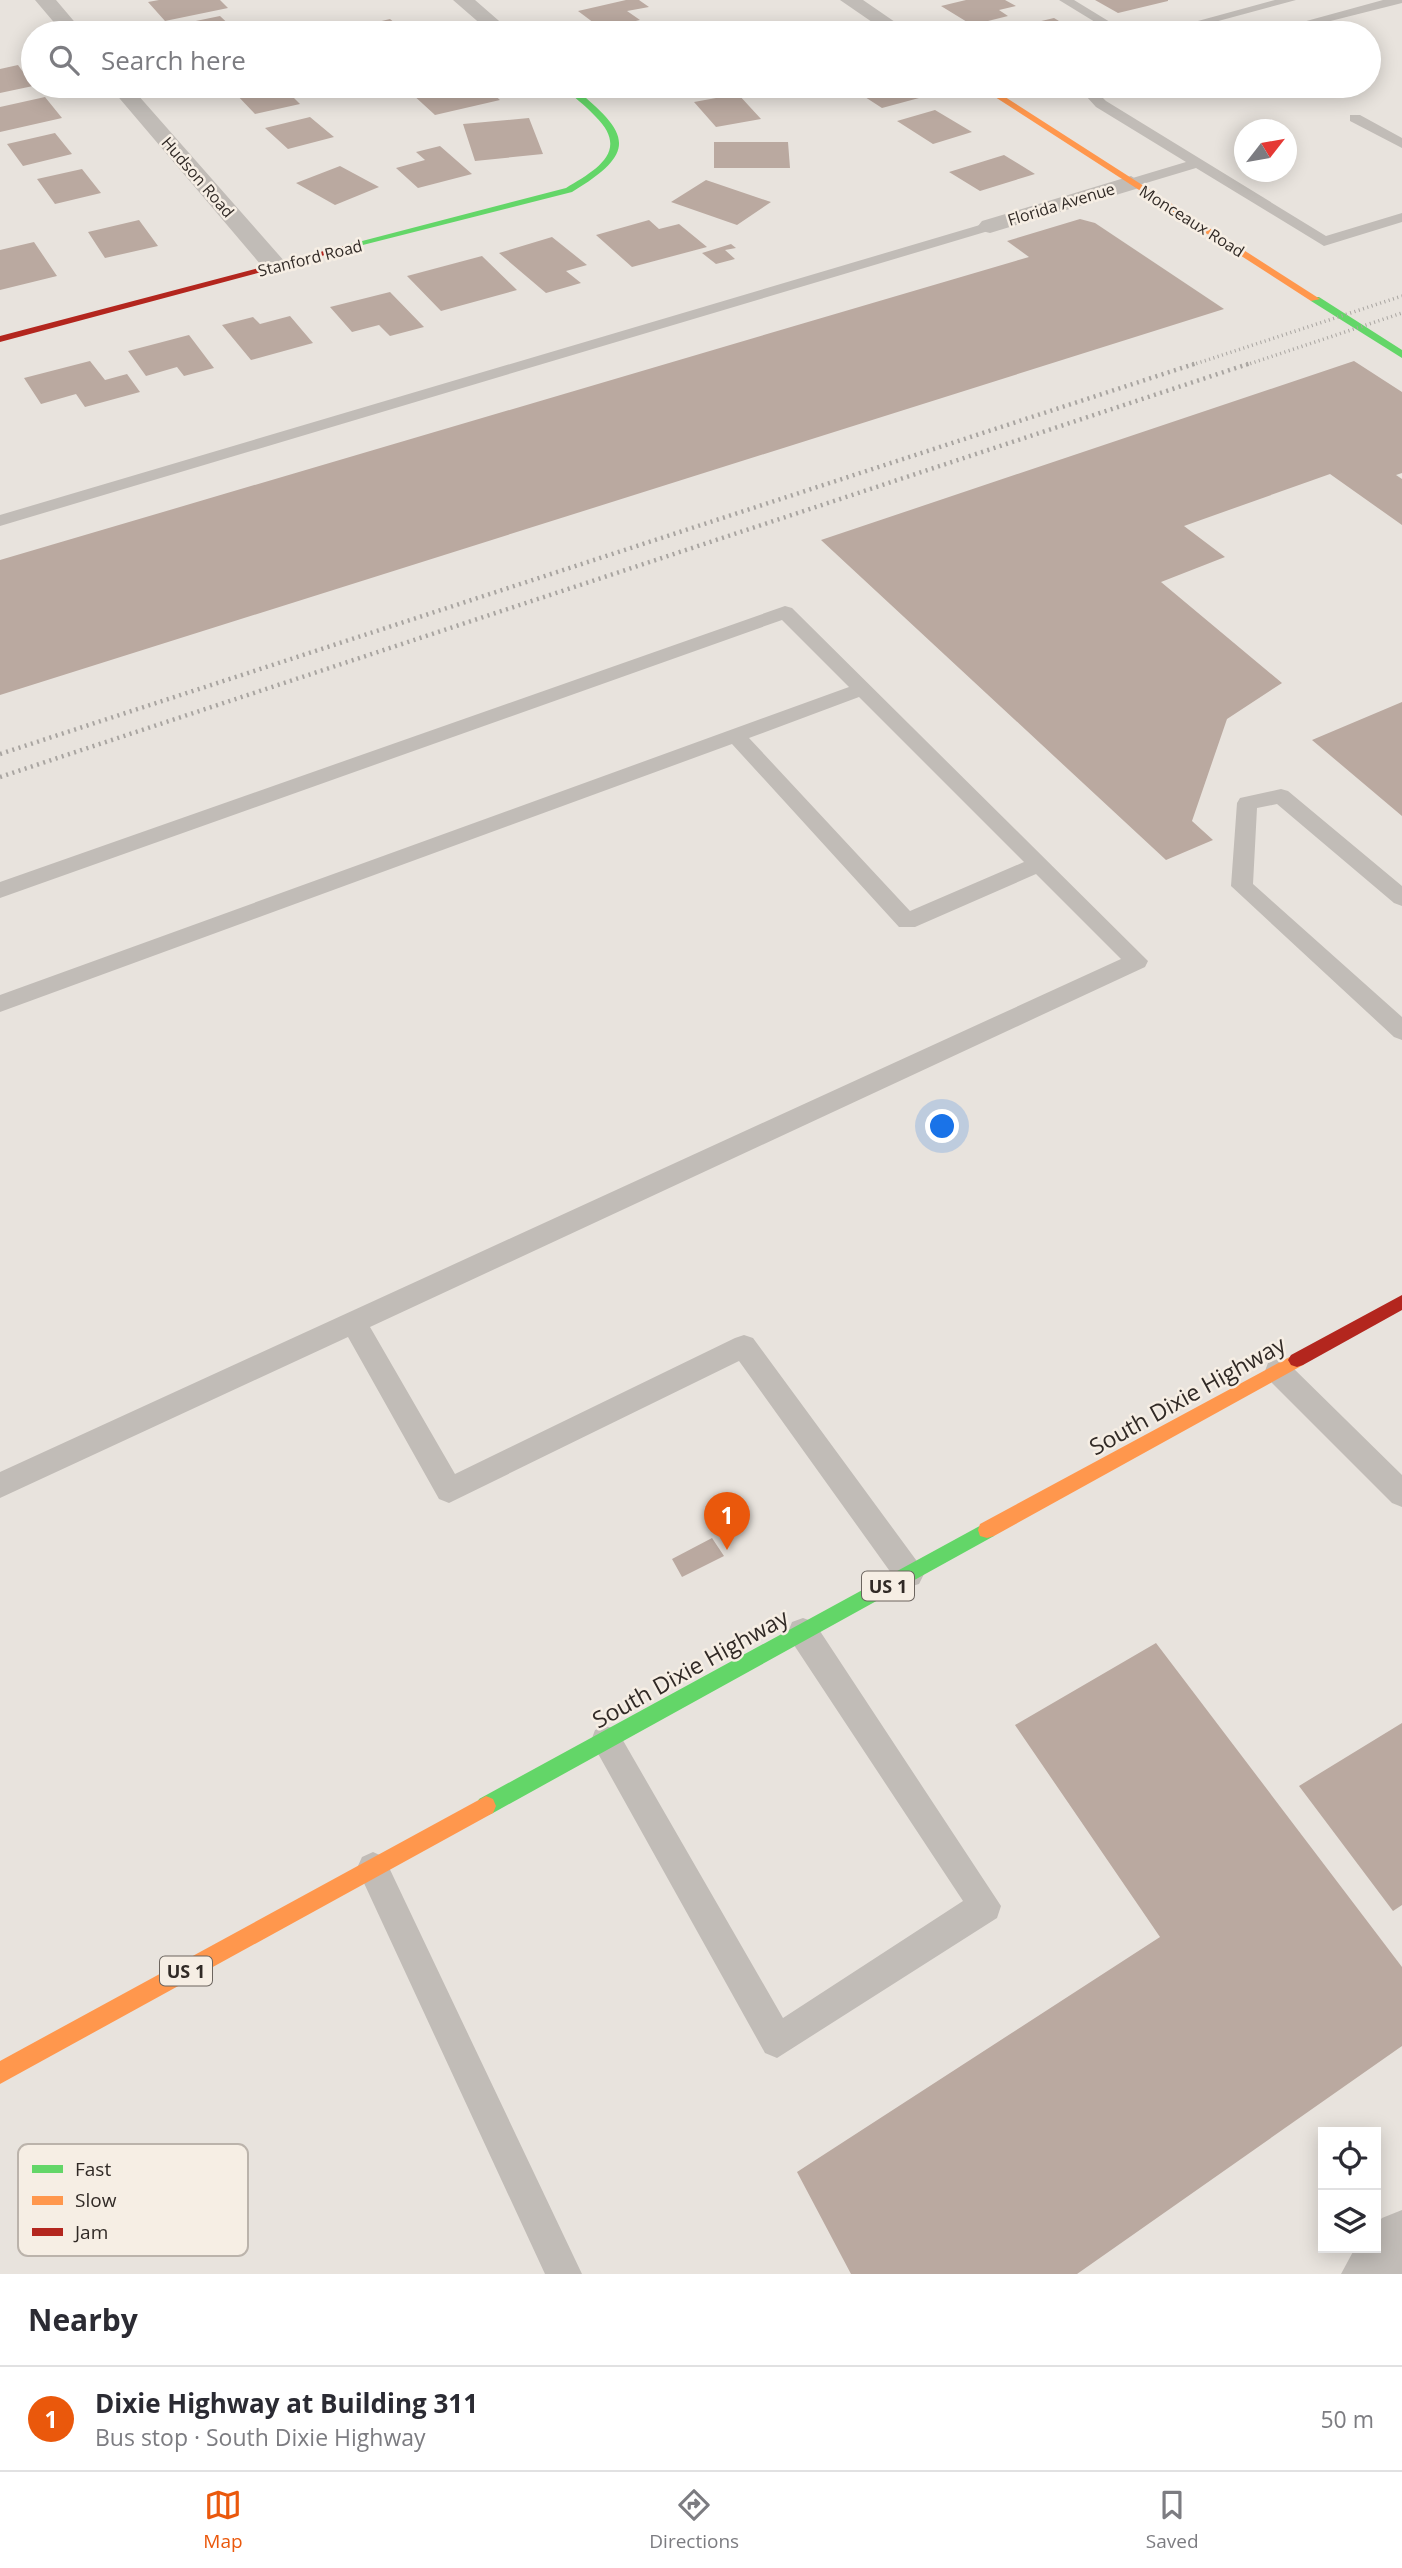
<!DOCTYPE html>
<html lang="en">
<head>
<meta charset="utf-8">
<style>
  :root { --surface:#fff; --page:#f7f7f7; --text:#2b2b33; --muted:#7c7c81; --line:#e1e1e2; --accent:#ea580c }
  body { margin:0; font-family:"Open Sans",sans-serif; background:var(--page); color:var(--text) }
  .controls { position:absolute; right:21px; bottom:21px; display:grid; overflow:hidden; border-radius:0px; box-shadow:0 4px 18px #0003 }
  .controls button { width:63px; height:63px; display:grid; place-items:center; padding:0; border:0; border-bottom:2px solid var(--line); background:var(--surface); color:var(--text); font:35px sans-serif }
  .compass { position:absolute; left:1234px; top:119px; width:63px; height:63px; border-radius:50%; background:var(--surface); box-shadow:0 4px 18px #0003; rotate:59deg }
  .you { position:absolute; left:943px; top:1127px; width:24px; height:24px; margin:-18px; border:5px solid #fff; border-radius:50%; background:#1a73e8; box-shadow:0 0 0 10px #1a73e833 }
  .badge { display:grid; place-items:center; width:46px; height:46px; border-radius:50%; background:var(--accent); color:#fff; font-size:23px; font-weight:700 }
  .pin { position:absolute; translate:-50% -58px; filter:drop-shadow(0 2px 4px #0008) }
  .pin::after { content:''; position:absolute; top:37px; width:24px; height:21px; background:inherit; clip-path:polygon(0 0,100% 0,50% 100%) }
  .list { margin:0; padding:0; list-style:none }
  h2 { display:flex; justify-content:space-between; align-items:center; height:91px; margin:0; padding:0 28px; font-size:30px }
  h2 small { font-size:23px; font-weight:400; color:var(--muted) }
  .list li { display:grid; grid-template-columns:46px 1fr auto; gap:21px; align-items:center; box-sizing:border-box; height:105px; padding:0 28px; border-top:2px solid var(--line) }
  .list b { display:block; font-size:26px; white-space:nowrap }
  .list p { margin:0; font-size:23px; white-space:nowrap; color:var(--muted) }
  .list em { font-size:23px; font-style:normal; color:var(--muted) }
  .icon { flex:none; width:38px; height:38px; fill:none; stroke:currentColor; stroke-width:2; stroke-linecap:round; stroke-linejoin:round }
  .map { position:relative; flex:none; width:1402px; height:2274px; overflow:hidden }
  .search { position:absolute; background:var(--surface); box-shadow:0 4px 18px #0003; left:21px; right:21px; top:21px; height:77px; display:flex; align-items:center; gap:18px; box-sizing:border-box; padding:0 24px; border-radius:38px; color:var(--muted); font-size:26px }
  .sheet { height:196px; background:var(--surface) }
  nav { display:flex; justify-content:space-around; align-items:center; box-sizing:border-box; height:98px; border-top:2px solid var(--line); background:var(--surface); font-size:19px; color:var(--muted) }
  nav a { display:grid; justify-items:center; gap:4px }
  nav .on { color:var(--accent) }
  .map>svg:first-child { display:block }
</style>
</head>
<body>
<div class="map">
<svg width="1402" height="2274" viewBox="0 0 1402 2274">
  <rect width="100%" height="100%" fill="#e8e3dd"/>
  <path fill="#baa9a0" d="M159,0H220L228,8L165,21L148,2Z
    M626,0H639L649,7L627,11L640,20L602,29L578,11Z
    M966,0H1005L1016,6L999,10L1008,16L972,25L941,6Z
    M1095,0H1168V1L1118,13Z
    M220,16L238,33H161L157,29Z
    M1054,18L1079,33H995V32Z
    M390,19L407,33H336V32Z
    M671,25L683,33H641V32Z
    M18,65L33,86L0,93V69Z
    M263,86H282L300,104L255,114L234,92Z
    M441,86H484L500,100L435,115L411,93Z
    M848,86H900L919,98L882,108Z
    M738,94L761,119L716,127L694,102Z
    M45,97L62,118L0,132V107Z
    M935,110L972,132L933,144L897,121Z
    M310,117L334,137L288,149L265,128Z
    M529,118L543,154L475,161L463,124Z
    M55,133L72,154L23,166L7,144Z
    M714,142H788L790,168H714Z
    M440,146L472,174L418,188L396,168L425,160L416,152Z
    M1004,155L1035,174L980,191L949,172Z
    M340,166L379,187L335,205L296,183Z
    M82,169L101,193L55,204L37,179Z
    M706,180L771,202L737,225L671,202Z
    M1080,219L1095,223L1224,309L0,695V560L1029,257L1007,241Z
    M139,220L158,246L105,258L88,232Z
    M649,220L659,229L679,224L707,247L632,267L596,235Z
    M552,237L587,265L566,271L581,283L546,293L499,253Z
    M34,242L57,276L0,290V250Z
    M731,244L736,248L725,250L735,259L716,264L702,253Z
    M482,256L517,290L441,311L407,276Z
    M390,292L424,327L390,336L379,325L352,332L330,307Z
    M290,316L313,343L251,360L222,325L253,317L260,324Z
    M189,335L214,368L184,376L177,367L146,376L128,351Z
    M90,361L105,380L127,374L140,392L85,407L76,394L41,404L24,378Z
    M1354,361L1402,392V473L1396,475L1402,479V525L1330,474L1184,526L1225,557L1161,582L1282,683L1227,719L1192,821L1213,840L1166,860L821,540Z
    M1402,702V816L1312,740Z
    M712,1538L724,1556L682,1577L672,1559Z
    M1156,1643L1402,1967V2046L1077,2274H851L797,2172L1160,1937L1015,1725Z
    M1402,1723V1905L1393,1911L1299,1786Z"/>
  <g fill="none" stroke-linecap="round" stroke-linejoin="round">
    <path fill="#c1bcb7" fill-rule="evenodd" d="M1059,0H1074L1128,33H1113Z
      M1275,0H1296L1174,33H1154Z
      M1383,0H1402V3L1283,33H1263Z
      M1086,86H1100V95L1106,101L1326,236L1402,213V222L1324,246L1196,168L1136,186H1126V180L1186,162L1096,107L1086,96Z
      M1350,115H1360L1402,138V148L1350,121Z
      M990,222L997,226L995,229L0,526V515Z
      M785,606L792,608L1148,961L1145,967L370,1327L455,1474L735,1338L744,1335L753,1338L919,1564L924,1574L919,1584L909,1587L899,1584L739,1361L449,1503L439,1499L348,1337L0,1498V1472L1121,959L1036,874L915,927H899L732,744L0,1012V995L849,687L782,620L0,898V882ZM859,697L1024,862L910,911L749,738Z
      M1281,789L1288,791L1402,886V906L1394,903L1277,804L1257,808L1253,884L1402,1017V1040L1394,1037L1231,886L1237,803L1240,798Z
      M1278,1359L1288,1363L1402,1475V1507L1392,1503L1268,1379L1265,1371L1268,1363Z
      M803,1618L814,1622L1001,1906L997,1918L777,2058L765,2053L591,1741L595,1730L606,1726L617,1730L783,2018L963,1901L792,1642L788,1632L792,1622Z
      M373,1852L384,1857L582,2274H545L357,1868L362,1857Z"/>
    <path fill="#c1bcb7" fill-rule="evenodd" d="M35,0H56L84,33H63Z
      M453,0H475L513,33H491Z
      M840,0H863L911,33H888Z
      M109,86H130L285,262L288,267L285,272H267Z
      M1131,176L1142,183L1139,188L990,233L982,231L978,226L982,221Z
      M1402,2210V2274H1341L1355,2248H1376V2225L1382,2218Z"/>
    <path fill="#63d668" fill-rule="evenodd" d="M563,86H572C627,132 642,150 572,192L343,250V246L566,188C596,170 631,151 595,116C585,105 572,96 563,86Z
      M1311,297H1319L1402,350V358L1311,301Z
      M987,1522L994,1524L996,1530L994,1536L493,1813L486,1816L479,1813L476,1806L479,1799Z"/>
    <path fill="#ff974d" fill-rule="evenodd" d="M978,86H988L1320,299L1311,301Z
      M1297,1353L1303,1355L1306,1360L1303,1365L994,1536L987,1538L980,1536L978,1530L980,1524Z
      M486,1796L493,1799L496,1806L493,1813L0,2084V2061Z"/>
    <path fill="#b3261e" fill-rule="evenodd" d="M343,246L351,248L0,342V336Z
      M1402,1295V1310L1303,1365L1297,1367L1291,1365L1288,1360L1291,1355Z"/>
    <path stroke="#a9a5a1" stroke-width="3.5" stroke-dasharray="1 3.5" stroke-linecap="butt" d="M1192,365L1402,296
      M1246,365L1402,313"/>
    <path stroke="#a9a5a1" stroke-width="4.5" stroke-dasharray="2 4.5" stroke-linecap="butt" d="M0,754L1197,363
      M0,777L1251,363"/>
  </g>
  <g text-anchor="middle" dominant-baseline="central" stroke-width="5" stroke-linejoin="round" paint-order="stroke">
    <g font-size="16" fill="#312a26" stroke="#f6eee4">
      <text transform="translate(198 177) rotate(49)">Hudson Road</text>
      <text transform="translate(1061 204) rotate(-17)">Florida Avenue</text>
      <text transform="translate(1192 221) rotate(32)">Monceaux Road</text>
      <text transform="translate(310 258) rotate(-14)">Stanford Road</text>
    </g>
    <g fill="#f6eee4" stroke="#6c655f" stroke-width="2">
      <rect x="862" y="1571.5" width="52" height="29" rx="5"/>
      <rect x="160" y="1956.5" width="52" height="29" rx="5"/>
    </g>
    <g font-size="18" font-weight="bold" fill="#312a26">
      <text x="888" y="1586">US 1</text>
      <text x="186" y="1971">US 1</text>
    </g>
    <g font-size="23" fill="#312a26" stroke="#f6eee4">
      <text transform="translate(1187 1395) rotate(-29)">South Dixie Highway</text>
      <text transform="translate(690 1668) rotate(-29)">South Dixie Highway</text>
    </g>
  </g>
  <rect x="18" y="2144" width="230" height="112" rx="10" fill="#f6eee4" stroke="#bbb3ab" stroke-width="2"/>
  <rect x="32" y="2165" width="31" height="8" fill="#63d668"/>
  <rect x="32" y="2196" width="31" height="9" fill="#ff974d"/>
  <rect x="32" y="2228" width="31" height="8" fill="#b3261e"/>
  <g font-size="19" fill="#312a26">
    <text x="75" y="2176">Fast</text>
    <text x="75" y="2207">Slow</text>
    <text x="75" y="2239">Jam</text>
  </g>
</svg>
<div class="controls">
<button><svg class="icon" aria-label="locate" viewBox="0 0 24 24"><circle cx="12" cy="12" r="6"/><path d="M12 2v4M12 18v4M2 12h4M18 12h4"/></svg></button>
<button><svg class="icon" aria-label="layers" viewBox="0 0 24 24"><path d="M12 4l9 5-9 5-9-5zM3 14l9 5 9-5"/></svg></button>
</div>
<svg class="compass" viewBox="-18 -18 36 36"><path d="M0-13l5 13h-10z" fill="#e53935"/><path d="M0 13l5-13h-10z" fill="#7c7c81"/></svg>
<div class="you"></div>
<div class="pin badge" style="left:727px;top:1550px">1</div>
<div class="search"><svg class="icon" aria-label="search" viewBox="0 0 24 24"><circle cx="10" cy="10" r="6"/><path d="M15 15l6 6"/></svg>Search here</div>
</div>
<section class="sheet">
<h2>Nearby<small></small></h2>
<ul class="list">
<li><span class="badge">1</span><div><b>Dixie Highway at Building 311</b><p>Bus stop · South Dixie Highway</p></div><em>50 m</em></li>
</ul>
</section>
<nav>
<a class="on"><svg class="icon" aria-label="map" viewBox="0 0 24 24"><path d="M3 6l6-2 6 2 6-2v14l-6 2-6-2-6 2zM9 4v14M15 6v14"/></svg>Map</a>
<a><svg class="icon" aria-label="directions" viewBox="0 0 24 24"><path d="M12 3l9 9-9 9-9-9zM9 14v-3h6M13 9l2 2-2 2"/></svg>Directions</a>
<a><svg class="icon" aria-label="saved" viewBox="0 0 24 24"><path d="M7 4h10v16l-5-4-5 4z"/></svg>Saved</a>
</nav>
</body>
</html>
